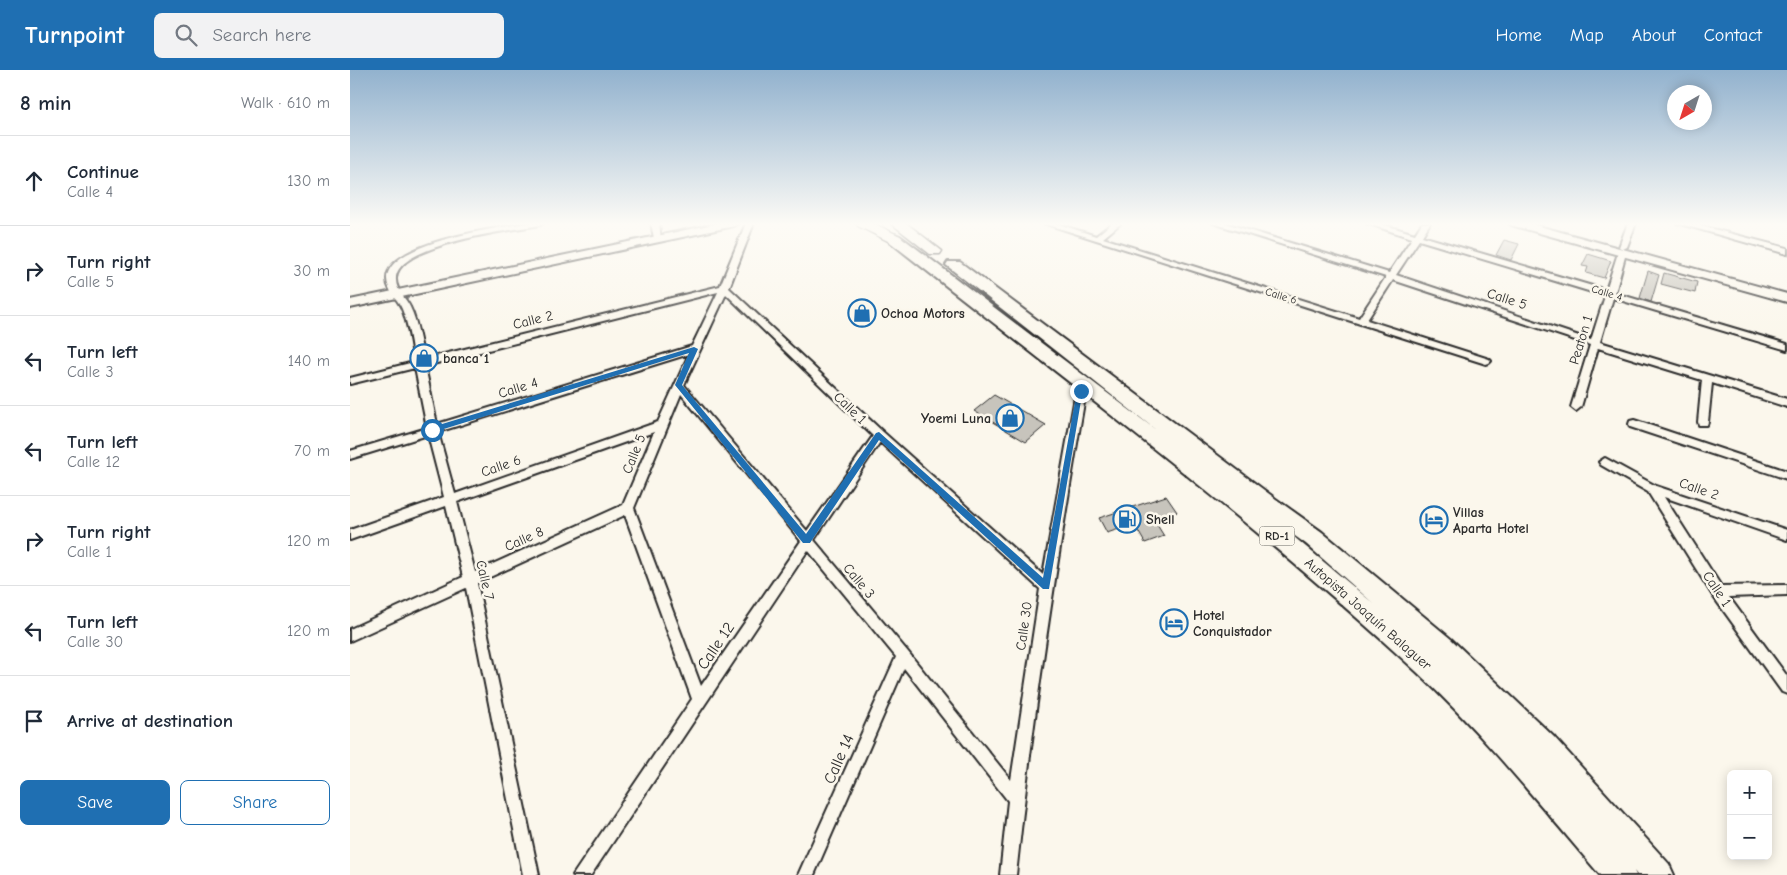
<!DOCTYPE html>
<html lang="en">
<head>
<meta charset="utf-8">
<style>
  :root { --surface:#fff; --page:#f2f2f3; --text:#1f2937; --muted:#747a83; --line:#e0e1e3; --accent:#1f6fb2 }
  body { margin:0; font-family:"Comic Neue",sans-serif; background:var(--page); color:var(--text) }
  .controls { position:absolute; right:15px; bottom:15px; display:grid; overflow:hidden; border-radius:8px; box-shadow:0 2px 12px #0003 }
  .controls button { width:45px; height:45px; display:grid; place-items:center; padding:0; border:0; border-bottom:1px solid var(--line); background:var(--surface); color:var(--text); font:25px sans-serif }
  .compass { position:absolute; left:1317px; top:15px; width:45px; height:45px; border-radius:50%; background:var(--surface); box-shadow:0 2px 12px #0003; rotate:219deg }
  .stop { position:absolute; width:15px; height:15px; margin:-11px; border:4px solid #1f6fb2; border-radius:50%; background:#fff }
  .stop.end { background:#1f6fb2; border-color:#fff; box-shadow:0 1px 5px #0008 }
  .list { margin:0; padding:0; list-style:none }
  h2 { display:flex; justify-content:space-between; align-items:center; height:65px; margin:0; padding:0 20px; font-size:21px }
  h2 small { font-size:16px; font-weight:400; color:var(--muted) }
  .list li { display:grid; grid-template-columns:32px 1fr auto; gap:15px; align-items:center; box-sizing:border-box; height:90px; padding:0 20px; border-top:1px solid var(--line) }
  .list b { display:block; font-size:19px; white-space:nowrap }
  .list p { margin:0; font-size:16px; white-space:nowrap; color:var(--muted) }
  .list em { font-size:16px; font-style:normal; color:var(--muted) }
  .actions { display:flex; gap:10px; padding:15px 20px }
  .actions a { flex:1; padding:11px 0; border:1px solid var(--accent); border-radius:8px; text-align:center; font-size:18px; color:var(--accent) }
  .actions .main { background:var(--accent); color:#fff }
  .icon { flex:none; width:28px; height:28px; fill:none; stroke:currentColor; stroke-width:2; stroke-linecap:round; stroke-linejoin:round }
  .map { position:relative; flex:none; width:1437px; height:805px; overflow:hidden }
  header { display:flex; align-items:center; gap:30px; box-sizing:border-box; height:70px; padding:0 25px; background:var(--accent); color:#fff }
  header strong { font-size:24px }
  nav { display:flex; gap:28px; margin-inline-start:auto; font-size:18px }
  .search { width:350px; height:45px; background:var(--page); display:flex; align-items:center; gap:12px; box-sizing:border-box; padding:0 18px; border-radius:8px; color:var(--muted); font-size:19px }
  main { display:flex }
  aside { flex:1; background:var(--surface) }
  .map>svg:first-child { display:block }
</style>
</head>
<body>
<header>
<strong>Turnpoint</strong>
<div class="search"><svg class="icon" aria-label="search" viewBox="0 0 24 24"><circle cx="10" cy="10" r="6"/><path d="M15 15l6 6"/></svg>Search here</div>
<nav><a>Home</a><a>Map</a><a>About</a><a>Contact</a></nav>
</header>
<main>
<aside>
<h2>8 min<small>Walk · 610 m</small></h2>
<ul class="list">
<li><svg class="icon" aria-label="ahead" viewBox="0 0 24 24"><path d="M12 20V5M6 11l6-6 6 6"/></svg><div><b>Continue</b><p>Calle 4</p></div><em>130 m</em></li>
<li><svg class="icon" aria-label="right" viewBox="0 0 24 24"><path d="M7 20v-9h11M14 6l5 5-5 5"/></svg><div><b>Turn right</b><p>Calle 5</p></div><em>30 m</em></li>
<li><svg class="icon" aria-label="left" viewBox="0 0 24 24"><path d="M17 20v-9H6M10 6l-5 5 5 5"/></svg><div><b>Turn left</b><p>Calle 3</p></div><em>140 m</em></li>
<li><svg class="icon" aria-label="left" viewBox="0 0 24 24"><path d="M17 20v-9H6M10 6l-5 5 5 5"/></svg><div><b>Turn left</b><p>Calle 12</p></div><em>70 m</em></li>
<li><svg class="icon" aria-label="right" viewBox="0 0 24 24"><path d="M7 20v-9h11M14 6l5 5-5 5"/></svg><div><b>Turn right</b><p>Calle 1</p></div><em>120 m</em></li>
<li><svg class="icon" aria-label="left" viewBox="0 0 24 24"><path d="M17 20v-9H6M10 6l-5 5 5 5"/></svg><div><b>Turn left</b><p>Calle 30</p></div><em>120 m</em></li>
<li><svg class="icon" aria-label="arrive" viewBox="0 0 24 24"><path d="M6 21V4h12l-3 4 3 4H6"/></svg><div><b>Arrive at destination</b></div></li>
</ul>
<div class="actions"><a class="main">Save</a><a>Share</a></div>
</aside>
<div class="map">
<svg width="1437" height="805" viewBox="0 0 1437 805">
  <rect width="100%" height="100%" fill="#fbf7ec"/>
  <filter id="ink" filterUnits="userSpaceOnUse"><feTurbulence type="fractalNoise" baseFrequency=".02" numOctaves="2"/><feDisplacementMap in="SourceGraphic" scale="10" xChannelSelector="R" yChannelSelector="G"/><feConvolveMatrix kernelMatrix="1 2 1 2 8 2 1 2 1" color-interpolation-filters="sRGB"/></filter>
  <g filter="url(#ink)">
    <path fill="#c7c4bc" stroke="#2b2b2b" d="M1154,170L1169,174L1161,190L1146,185Z
      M1238,184L1261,191L1254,208L1236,203L1238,197L1232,196Z
      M1298,201L1309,205L1301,232L1290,228Z
      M1314,203L1347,212L1345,223L1311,214Z
      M644,325L696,355L676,372L624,341Z
      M816,426L827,442L804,450L814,466L795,473L784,454L757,463L749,448Z"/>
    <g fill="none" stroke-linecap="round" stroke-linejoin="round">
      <g stroke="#2b2b2b" stroke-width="4">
        <path id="minor" d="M176,153H194L190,155C163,160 43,174 46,210C46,221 56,228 60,237C68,253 70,272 74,289L370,216L396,153H404L379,218L533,362L693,505L726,321L730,312H738L739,314L736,321C708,482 683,643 666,805H650L658,731L554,598L464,805H448L546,587L458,480L241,805H223L342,629L275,445L127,513L189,805H173L116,518L0,571V559L113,507L96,436L0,470V460L94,427L78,365L0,389V381L77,358L65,298L0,314V308L64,292C61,274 59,256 52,239C48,229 37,221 37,209C37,172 148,158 176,153ZM368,222L342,276L87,354L75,296ZM376,224L523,366L457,461L334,315ZM339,284L308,352L105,424L88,362ZM331,324L451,471L351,616L284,438ZM304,362L273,435L125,502L107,432ZM530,372L690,519L661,710L558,582L464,470Z
          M301,153H309L311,170L304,168Z
          M693,153H705L746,166L762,153H771L753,168L1009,248L1036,207L863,153H875L1039,203L1062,168L1016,153H1028L1065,164L1072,153H1080L1072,166L1256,220L1268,183L1272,180L1276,183L1265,223L1437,274V280L1263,228L1250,272L1437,329V337L1362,313L1358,352L1357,355H1349L1348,352L1352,310L1248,278L1231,337L1226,341L1221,337L1240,275L1043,210L1017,250L1139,289L1141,291L1139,293L1136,294ZM1069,170L1255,226L1241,270L1046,205Z
          M1278,153H1286L1277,177L1273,179L1269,177Z
          M1327,153H1340L1437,178V184Z
          M1284,350L1437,401V409L1280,357L1279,354L1280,351Z
          M1255,388L1306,416L1437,460V470L1314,427L1371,516L1437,515V525L1379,527L1437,606V624L1432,622L1363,526L1298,422L1251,395L1249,392Z"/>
      </g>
      <g stroke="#2b2b2b" stroke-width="4">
        <path id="tertiary" d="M369,153H389L384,156L0,238V230Z"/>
      </g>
      <g stroke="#2b2b2b" stroke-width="4">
        <path id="secondary" d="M1159,153H1178L1437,224V232L1161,155Z"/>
      </g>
      <g stroke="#2b2b2b" stroke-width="3">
        <path id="trunk" d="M506,153H523L550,166L552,169L545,173L540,172L508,156Z
          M541,153H556L592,181L590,184H580Z"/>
      </g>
      <g stroke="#2b2b2b" stroke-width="4">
        <path id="motorway" d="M545,164L550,166L806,360L596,195L598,192H610L926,429L972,462L1101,569L1204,667L1319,794L1324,805H1287L1284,801L1286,805H1250C1191,736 1133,664 1067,602C900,448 718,312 540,172L537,169L540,166ZM931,456L956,474L1024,534Z"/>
      </g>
      <use href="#minor" fill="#fbf7ec" fill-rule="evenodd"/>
      <use href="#tertiary" fill="#fbf7ec" fill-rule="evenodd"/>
      <use href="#secondary" fill="#fbf7ec" fill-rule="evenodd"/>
      <use href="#trunk" fill="#fbf7ec" fill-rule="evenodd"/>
      <use href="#motorway" fill="#fbf7ec" fill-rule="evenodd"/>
    </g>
  </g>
  <linearGradient id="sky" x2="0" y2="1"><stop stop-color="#92b2ce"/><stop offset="0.58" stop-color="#fdfbf6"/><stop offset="1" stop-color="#fdfbf6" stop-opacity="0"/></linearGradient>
  <rect width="1437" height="266" fill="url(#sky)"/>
  <path fill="#1f6fb2" d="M344,277L348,279L332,315L456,464L526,363L529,362L693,508L727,321L733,319L699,519H693L529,370L460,473H453L325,315L339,283L84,362L82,363L78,360L79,358Z"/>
  <defs>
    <g id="shop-ring" transform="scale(1.4375)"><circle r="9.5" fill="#fbf7ec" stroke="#1f6fb2" stroke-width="1.5"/><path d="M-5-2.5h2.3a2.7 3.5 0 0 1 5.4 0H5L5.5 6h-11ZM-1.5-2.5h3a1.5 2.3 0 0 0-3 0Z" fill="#1f6fb2"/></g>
    <g id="fuel-ring" transform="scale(1.4375)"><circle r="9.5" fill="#fbf7ec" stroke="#1f6fb2" stroke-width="1.5"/><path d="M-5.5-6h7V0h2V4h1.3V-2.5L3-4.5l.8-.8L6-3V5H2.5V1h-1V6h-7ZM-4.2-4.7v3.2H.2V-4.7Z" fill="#1f6fb2"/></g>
    <g id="hotel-ring" transform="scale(1.4375)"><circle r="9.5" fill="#fbf7ec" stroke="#1f6fb2" stroke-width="1.5"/><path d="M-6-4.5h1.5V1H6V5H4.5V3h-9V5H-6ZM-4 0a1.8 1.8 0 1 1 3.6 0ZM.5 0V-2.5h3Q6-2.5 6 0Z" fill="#1f6fb2"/></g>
  </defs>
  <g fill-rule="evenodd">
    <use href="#shop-ring" x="512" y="243"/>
    <use href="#shop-ring" x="74" y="288"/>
    <use href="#shop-ring" x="660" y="348"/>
    <use href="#fuel-ring" x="777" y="449"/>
    <use href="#hotel-ring" x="1084" y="450"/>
    <use href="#hotel-ring" x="824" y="553"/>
  </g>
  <g text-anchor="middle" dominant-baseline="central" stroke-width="5" stroke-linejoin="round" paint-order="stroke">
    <g font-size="11" fill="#2b2b2b" stroke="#fbf7ec">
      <text transform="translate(1257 223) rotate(17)">Calle 4</text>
      <text transform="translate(931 226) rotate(17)">Calle 6</text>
    </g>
    <rect fill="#fbf7ec" stroke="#696865" stroke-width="1" x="909.5" y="456.5" width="35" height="19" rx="4"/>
    <g font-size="12" font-weight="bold" fill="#2b2b2b">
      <text x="927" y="466">RD-1</text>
    </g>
    <g font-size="14" fill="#2b2b2b" stroke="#fbf7ec">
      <text transform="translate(1157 229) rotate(18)">Calle 5</text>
      <text transform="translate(183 250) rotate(-14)">Calle 2</text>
      <text transform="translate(1231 270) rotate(-73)">Peaton 1</text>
      <text transform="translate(168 318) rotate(-17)">Calle 4</text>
      <text transform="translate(500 338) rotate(44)">Calle 1</text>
      <text transform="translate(284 384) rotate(-68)">Calle 5</text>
      <text transform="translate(151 396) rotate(-19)">Calle 6</text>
      <text transform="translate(1349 419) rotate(19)">Calle 2</text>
      <text transform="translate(174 469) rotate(-24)">Calle 8</text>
      <text transform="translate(135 510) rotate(77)">Calle 7</text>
      <text transform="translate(509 511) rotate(50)">Calle 3</text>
      <text transform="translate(1367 519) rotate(56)">Calle 1</text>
      <text transform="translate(1018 544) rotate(41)">Autopista Joaquín Balaguer</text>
      <text transform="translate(674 556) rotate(-82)">Calle 30</text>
    </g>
    <g font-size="14" font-weight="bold" fill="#2b2b2b" stroke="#fbf7ec" text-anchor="start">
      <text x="531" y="243">Ochoa Motors</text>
      <text x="93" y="288">banca 1</text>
      <text x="641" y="348" text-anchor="end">Yoemi Luna</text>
      <text x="1103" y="442">Villas<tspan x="1103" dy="16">Aparta Hotel</tspan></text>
      <text x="796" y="449">Shell</text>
      <text x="843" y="545">Hotel<tspan x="843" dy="16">Conquistador</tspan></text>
    </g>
    <g font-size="16" fill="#2b2b2b" stroke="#fbf7ec">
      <text transform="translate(366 576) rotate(-56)">Calle 12</text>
      <text transform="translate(489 689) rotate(-66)">Calle 14</text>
    </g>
  </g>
</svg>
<div class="controls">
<button>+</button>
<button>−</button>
</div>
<svg class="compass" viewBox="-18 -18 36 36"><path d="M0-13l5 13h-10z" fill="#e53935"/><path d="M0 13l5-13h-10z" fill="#747a83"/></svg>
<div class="stop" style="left:82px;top:360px"></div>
<div class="stop end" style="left:731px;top:321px"></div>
</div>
</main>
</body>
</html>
